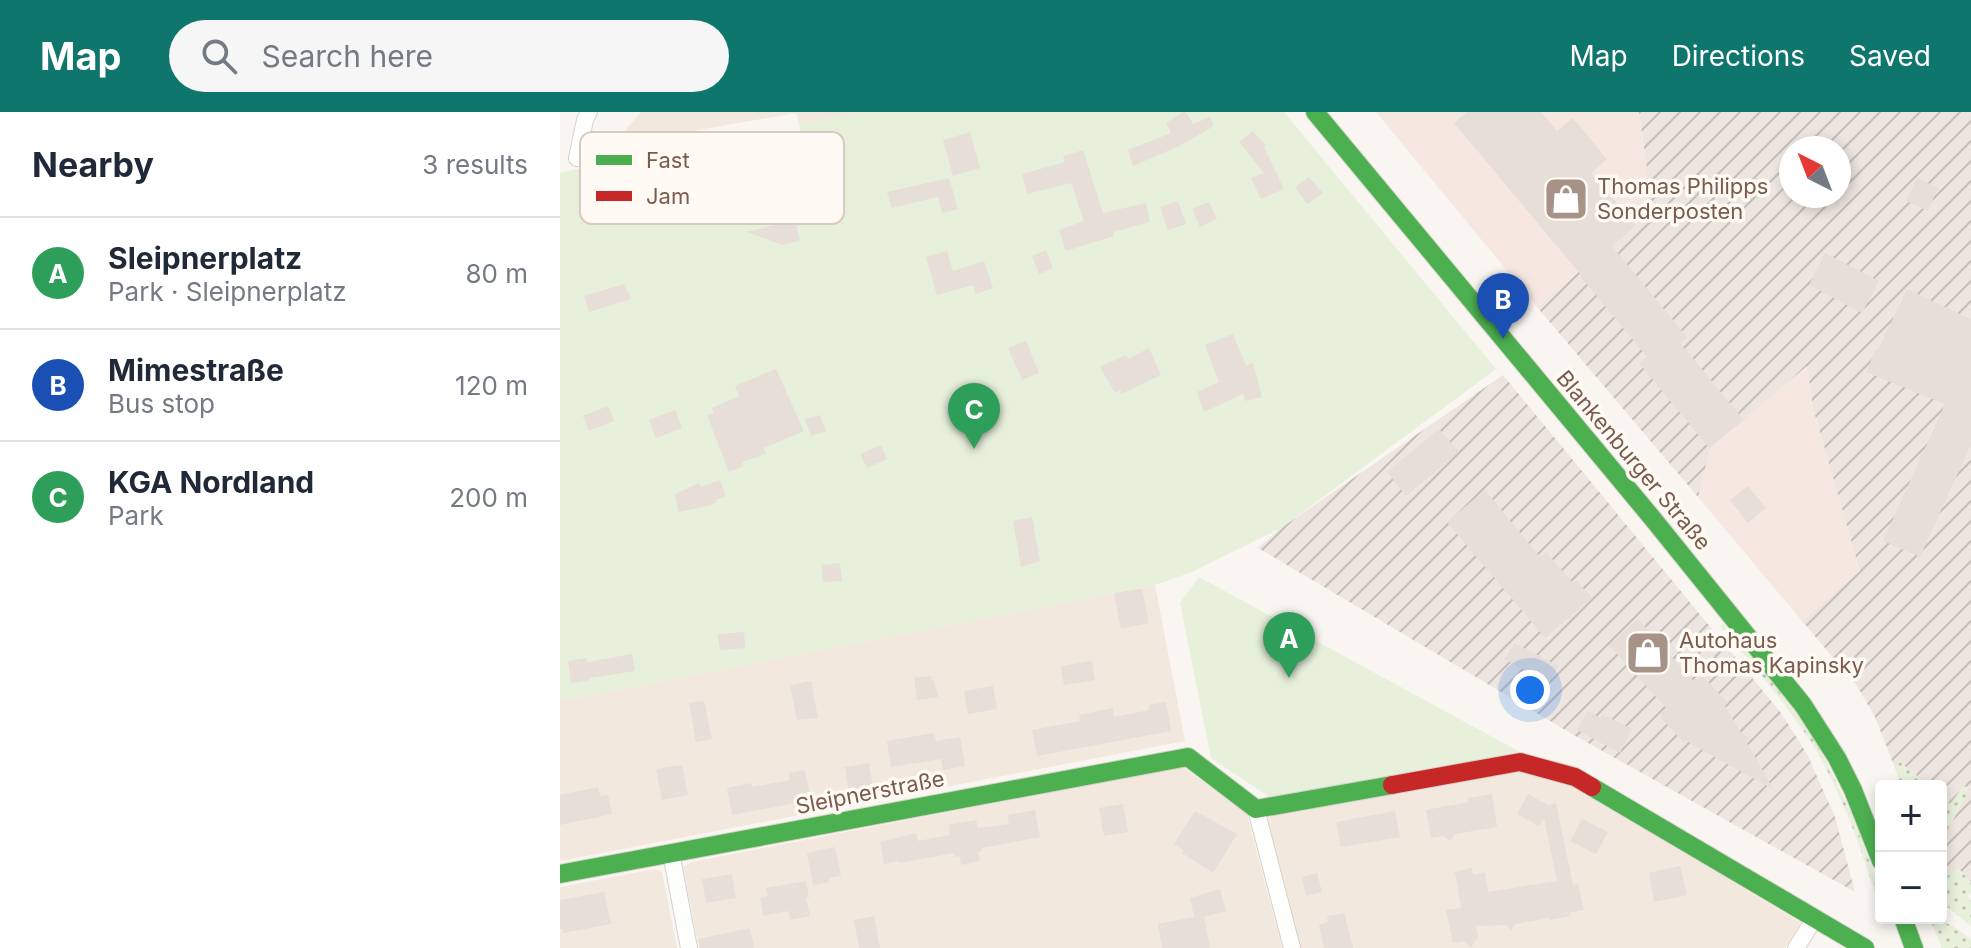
<!DOCTYPE html>
<html lang="en">
<head>
<meta charset="utf-8">
<style>
  :root { --surface:#fff; --page:#f6f6f7; --text:#1f2937; --muted:#747a83; --line:#e0e1e3; --accent:#0f766e }
  body { margin:0; font-family:Inter,sans-serif; background:var(--page); color:var(--text) }
  .controls { position:absolute; right:24px; bottom:24px; display:grid; overflow:hidden; border-radius:8px; box-shadow:0 4px 12px #0003 }
  .controls button { width:72px; height:72px; display:grid; place-items:center; padding:0; border:0; border-bottom:2px solid var(--line); background:var(--surface); color:var(--text); font:40px sans-serif }
  .compass { position:absolute; left:1219px; top:24px; width:72px; height:72px; border-radius:50%; background:var(--surface); box-shadow:0 4px 12px #0003; rotate:318deg }
  .you { position:absolute; left:970px; top:578px; width:28px; height:28px; margin:-20px; border:6px solid #fff; border-radius:50%; background:#1a73e8; box-shadow:0 0 0 12px #1a73e833 }
  .badge { display:grid; place-items:center; width:52px; height:52px; border-radius:50%; background:var(--accent); color:#fff; font-size:26px; font-weight:700 }
  .pin { position:absolute; translate:-50% -66px; filter:drop-shadow(0 2px 4px #0008) }
  .pin::after { content:''; position:absolute; top:42px; width:28px; height:24px; background:inherit; clip-path:polygon(0 0,100% 0,50% 100%) }
  .list { margin:0; padding:0; list-style:none }
  h2 { display:flex; justify-content:space-between; align-items:center; height:104px; margin:0; padding:0 32px; font-size:34px }
  h2 small { font-size:26px; font-weight:400; color:var(--muted) }
  .list li { display:grid; grid-template-columns:52px 1fr auto; gap:24px; align-items:center; box-sizing:border-box; height:112px; padding:0 32px; border-top:2px solid var(--line) }
  .list b { display:block; font-size:30px; white-space:nowrap }
  .list p { margin:0; font-size:26px; white-space:nowrap; color:var(--muted) }
  .list em { font-size:26px; font-style:normal; color:var(--muted) }
  .icon { flex:none; width:44px; height:44px; fill:none; stroke:currentColor; stroke-width:2; stroke-linecap:round; stroke-linejoin:round }
  .map { position:relative; flex:none; width:1411px; height:836px; overflow:hidden }
  header { display:flex; align-items:center; gap:48px; box-sizing:border-box; height:112px; padding:0 40px; background:var(--accent); color:#fff }
  header strong { font-size:38px }
  nav { display:flex; gap:44px; margin-inline-start:auto; font-size:28px }
  .search { width:560px; height:72px; background:var(--page); display:flex; align-items:center; gap:20px; box-sizing:border-box; padding:0 28px; border-radius:44px; color:var(--muted); font-size:30px }
  main { display:flex }
  aside { flex:1; background:var(--surface) }
  .map>svg:first-child { display:block }
</style>
</head>
<body>
<header>
<strong>Map</strong>
<div class="search"><svg class="icon" aria-label="search" viewBox="0 0 24 24"><circle cx="10" cy="10" r="6"/><path d="M15 15l6 6"/></svg>Search here</div>
<nav><a>Map</a><a>Directions</a><a>Saved</a></nav>
</header>
<main>
<aside>
<h2>Nearby<small>3 results</small></h2>
<ul class="list">
<li><span class="badge" style="background:#2e9e5b">A</span><div><b>Sleipnerplatz</b><p>Park · Sleipnerplatz</p></div><em>80 m</em></li>
<li><span class="badge" style="background:#1a4fb4">B</span><div><b>Mimestraße</b><p>Bus stop</p></div><em>120 m</em></li>
<li><span class="badge" style="background:#2e9e5b">C</span><div><b>KGA Nordland</b><p>Park</p></div><em>200 m</em></li>
</ul>
</aside>
<div class="map">
<svg width="1411" height="836" viewBox="0 0 1411 836">
  <defs>
    <pattern id="industrial-furrows" width="10" height="10" patternUnits="userSpaceOnUse" patternTransform="scale(2)"><rect width="10" height="10" fill="#ede5e0"/><path d="M-1 1l2-2M0 10L10 0M9 11l2-2" fill="none" stroke="#c5bdb8"/></pattern>
    <pattern id="grass-dots" width="8" height="8" patternUnits="userSpaceOnUse" patternTransform="scale(2)"><rect width="8" height="8" fill="#e7f0db"/><path d="M2 2h.1M6 6h.1" fill="none" stroke="#c0c6b4" stroke-width="1.8" stroke-linecap="round"/></pattern>
  </defs>
  <rect width="100%" height="100%" fill="#f9f5f0"/>
  <path fill="#f2e8de" d="M81,0H303L239,12L236,1L53,33Z
    M595,473L625,629L0,749V589Z
    M623,655L687,702L722,836H139L123,753L126,754L131,750Z
    M961,658L1014,675L1241,811L1225,836H738L707,712L709,705Z
    M95,757L102,760L117,836H0V775Z"/>
  <path fill="#f6e8e1" d="M816,0H1079L1087,58L1079,110L977,195Z
    M1247,253L1253,296L1300,459L1242,509L1138,385L1149,336Z"/>
  <path fill="url(#industrial-furrows)" fill-rule="evenodd" d="M1079,0H1411V770L1399,757L1388,763L1381,755V674H1342L1315,605L1297,574L1242,509L1300,459L1253,296L1247,254L1150,336L1138,385L977,195L1079,110L1087,57ZM1231,36H1279V84H1231Z
    M943,263L1221,601L1247,642L1275,705L1295,780L1012,622L698,436L721,416Z"/>
  <path fill="url(#grass-dots)" d="M1163,512L1231,592L1260,637L1292,703L1321,780V800C1303,742 1283,681 1251,630C1224,589 1192,552 1160,514Z
    M1340,650L1370,674H1342L1335,656Z
    M1401,674L1408,675L1405,687L1381,729V684L1390,692L1399,680Z
    M1399,757L1411,770V781L1408,783L1411,789V814L1381,790C1381,773 1381,764 1399,757Z
    M1372,808C1387,808 1401,819 1411,828V836H1382L1371,810Z"/>
  <path fill="#e7f0db" d="M303,0H724L936,257L721,416L632,460L595,473L0,589V61L49,50L71,62L241,23L239,12Z
    M639,465L960,640L711,686L651,646L620,491Z"/>
  <path fill="#e6ded7" d="M623,0H626L633,12L650,5L654,14L619,34L573,54L568,38L611,21L606,11Z
    M907,0H981L997,19L1013,6L1047,47L1031,61L1076,113L1052,134L1127,225L1120,231L1184,308L1149,336L1079,251L1087,245L1021,165L1022,164L894,11Z
    M693,19L706,34L704,35L724,77L701,87L691,66L704,61L679,30Z
    M410,20L420,56L393,64L383,28Z
    M523,38L543,101L586,91L590,110L553,120L554,124L506,139L499,118L524,109L511,71L467,82L462,62L505,50L503,44Z
    M749,65L763,81L747,92L735,75Z
    M389,66L398,97L382,101L378,85L332,96L327,80Z
    M1357,66L1378,76L1368,99L1346,89Z
    M618,89L626,112L608,118L600,95Z
    M649,90L657,107L640,115L632,97Z
    M235,108L240,128L223,133L187,120Z
    M486,138L493,156L479,162L472,144Z
    M387,139L393,159L424,149L433,176L416,182L413,173L377,183L366,145Z
    M1265,141L1319,169L1302,201L1249,173Z
    M64,172L71,187L29,200L24,184Z
    M1347,177L1411,207V332L1360,445L1323,429L1385,292L1306,260L1316,237L1318,238Z
    M673,222L686,254L693,251L702,285L685,289L683,282L644,300L637,280L659,270L645,233Z
    M466,229L479,261L462,268L448,236Z
    M589,236L601,263L561,282L560,278L555,281L540,255L566,243L568,247Z
    M216,257L244,319L204,336L206,342L182,350L184,354L169,360L147,303L154,301L152,296L179,284L175,274Z
    M48,294L54,309L29,319L23,304Z
    M115,298L122,316L96,326L89,308Z
    M260,303L266,319L251,324L245,307Z
    M879,317L899,340L846,384L827,360Z
    M321,333L327,347L307,356L300,342Z
    M160,368L166,384L156,388L157,390L148,394L118,400L115,382L139,371L141,375Z
    M1188,374L1206,396L1188,411L1170,388Z
    M925,378L980,445L986,440L1013,471L1016,468L1032,486L985,526L887,410Z
    M472,405L480,449L461,455L453,409Z
    M280,451L282,469L263,470L262,453Z
    M582,477L589,511L561,517L554,481Z
    M1078,507L1134,570L1142,563L1168,591L1165,594L1181,621L1189,626L1186,629L1214,678L1126,629L1124,631L1101,606V600L1106,596L1049,533Z
    M184,520L185,536L160,538L158,522Z
    M955,531L998,554L989,571L944,547Z
    M72,542L75,559L29,566L30,568L11,571L8,549L27,546V550Z
    M532,549L535,568L504,573L501,554Z
    M371,564L372,569L374,568L378,585L357,588L354,566Z
    M251,569L258,606L237,608L230,573Z
    M433,574L437,597L408,602L404,579Z
    M144,589L152,627L136,630L129,591Z
    M606,590L611,619L477,644L472,618L520,609L519,603L553,596L554,605L589,598V593Z
    M1028,599L1040,606L1042,602L1072,617L1060,641L1017,618Z
    M374,621L376,629L400,625L405,654L383,658L381,647L331,655L327,629Z
    M309,651L313,676L289,680L285,655Z
    M122,653L128,683L102,688L96,657Z
    M245,658L251,688L172,703L167,676L191,671L192,675L230,668L229,661Z
    M38,675L40,684L48,683L52,702L0,713V683Z
    M932,682L937,715L895,722L890,729L883,724L871,726L866,698L909,690L908,686Z
    M968,682L988,693L996,691L1013,773L1018,772L1024,798L1009,801L1010,804L990,808L989,806L956,812L951,818L946,813L916,814L918,824L911,836L904,829L893,831L886,798L901,796L895,760L912,756L913,763L925,760L928,780L997,769L984,706L979,714L957,702Z
    M563,692L568,720L544,724L539,696Z
    M475,698L480,725L422,736V739L418,740L420,749L401,753L400,744L395,745L394,741L339,751V749L324,752L320,730L356,721L358,729L390,723L389,713L416,708L418,716L449,712L447,703Z
    M635,699L677,722L653,761L622,741L624,738L614,732Z
    M835,699L840,725L781,735L776,710Z
    M1022,707L1048,720L1036,742L1010,729Z
    M275,735L281,764L269,766V770L253,773L247,741Z
    M1120,754L1127,783L1094,790L1089,761Z
    M757,761L762,780L746,784L742,765Z
    M172,762L176,786L146,791L142,767Z
    M246,769L249,786H246L250,804L230,808L228,799L203,804L200,786L208,784L206,776Z
    M660,777L666,799L644,805L650,836H602L598,812L634,805L630,786Z
    M44,780L51,812L3,821L2,817H0V788Z
    M784,801L793,836H764L759,813L768,810L767,804Z
    M314,804L320,836H299L294,808Z
    M190,816L194,836H140L138,827Z"/>
  <g fill="none" stroke-linecap="round" stroke-linejoin="round">
    <g stroke="#d7d1cb" stroke-width="18">
      <path id="street" d="M17,46L25,8L29,0
        M696,697L732,836
        M111,741L129,836
        M1236,836L1255,806"/>
    </g>
    <g stroke="#d9d2cb" stroke-width="20">
      <path id="fast" d="M755,0L1093,407L1243,593L1277,646L1293,678L1321,749
        M1032,675L1305,836
        M0,762L628,645L696,697L832,673
        M1343,806L1354,836"/>
    </g>
    <g stroke="#d9d2cb" stroke-width="20">
      <path id="jam" d="M832,673L960,650L1015,665L1032,675"/>
    </g>
    <use href="#street" stroke="#fefefd" stroke-width="16"/>
    <use href="#fast" stroke="#4caf50" stroke-width="18"/>
    <use href="#jam" stroke="#c62828" stroke-width="18"/>
  </g>
  <defs>
    <g id="shop-square" transform="scale(2.3)"><rect x="-9" y="-9" width="18" height="18" rx="4" fill="#a69286" stroke="#fffaf3"/><path d="M-5-2.5h2.3a2.7 3.5 0 0 1 5.4 0H5L5.5 6h-11ZM-1.5-2.5h3a1.5 2.3 0 0 0-3 0Z" fill="#fff"/></g>
  </defs>
  <g fill-rule="evenodd">
    <use href="#shop-square" x="1006" y="87"/>
    <use href="#shop-square" x="1088" y="541"/>
  </g>
  <g text-anchor="middle" dominant-baseline="central" stroke-width="7" stroke-linejoin="round" paint-order="stroke">
    <g font-size="22" fill="#7a5c4d" stroke="#fffaf3" text-anchor="start">
      <text x="1037" y="74">Thomas Philipps<tspan x="1037" dy="25">Sonderposten</tspan></text>
      <text x="1119" y="528">Autohaus<tspan x="1119" dy="25">Thomas Kapinsky</tspan></text>
    </g>
    <g font-size="22" fill="#7a5c4d" stroke="#fffaf3">
      <text transform="translate(1074 348) rotate(50)">Blankenburger Straße</text>
      <text transform="translate(310 680) rotate(-11)">Sleipnerstraße</text>
    </g>
  </g>
  <rect x="20" y="20" width="264" height="92" rx="12" fill="#fffaf3" stroke="#d7cbc1" stroke-width="2"/>
  <rect x="36" y="43" width="36" height="10" fill="#4caf50"/>
  <rect x="36" y="79" width="36" height="10" fill="#c62828"/>
  <g font-size="22" fill="#7a5c4d">
    <text x="86" y="56">Fast</text>
    <text x="86" y="92">Jam</text>
  </g>
</svg>
<div class="controls">
<button>+</button>
<button>−</button>
</div>
<svg class="compass" viewBox="-18 -18 36 36"><path d="M0-13l5 13h-10z" fill="#e53935"/><path d="M0 13l5-13h-10z" fill="#747a83"/></svg>
<div class="you"></div>
<div class="pin badge" style="left:729px;top:566px;background:#2e9e5b">A</div>
<div class="pin badge" style="left:943px;top:227px;background:#1a4fb4">B</div>
<div class="pin badge" style="left:414px;top:337px;background:#2e9e5b">C</div>
</div>
</main>
</body>
</html>
